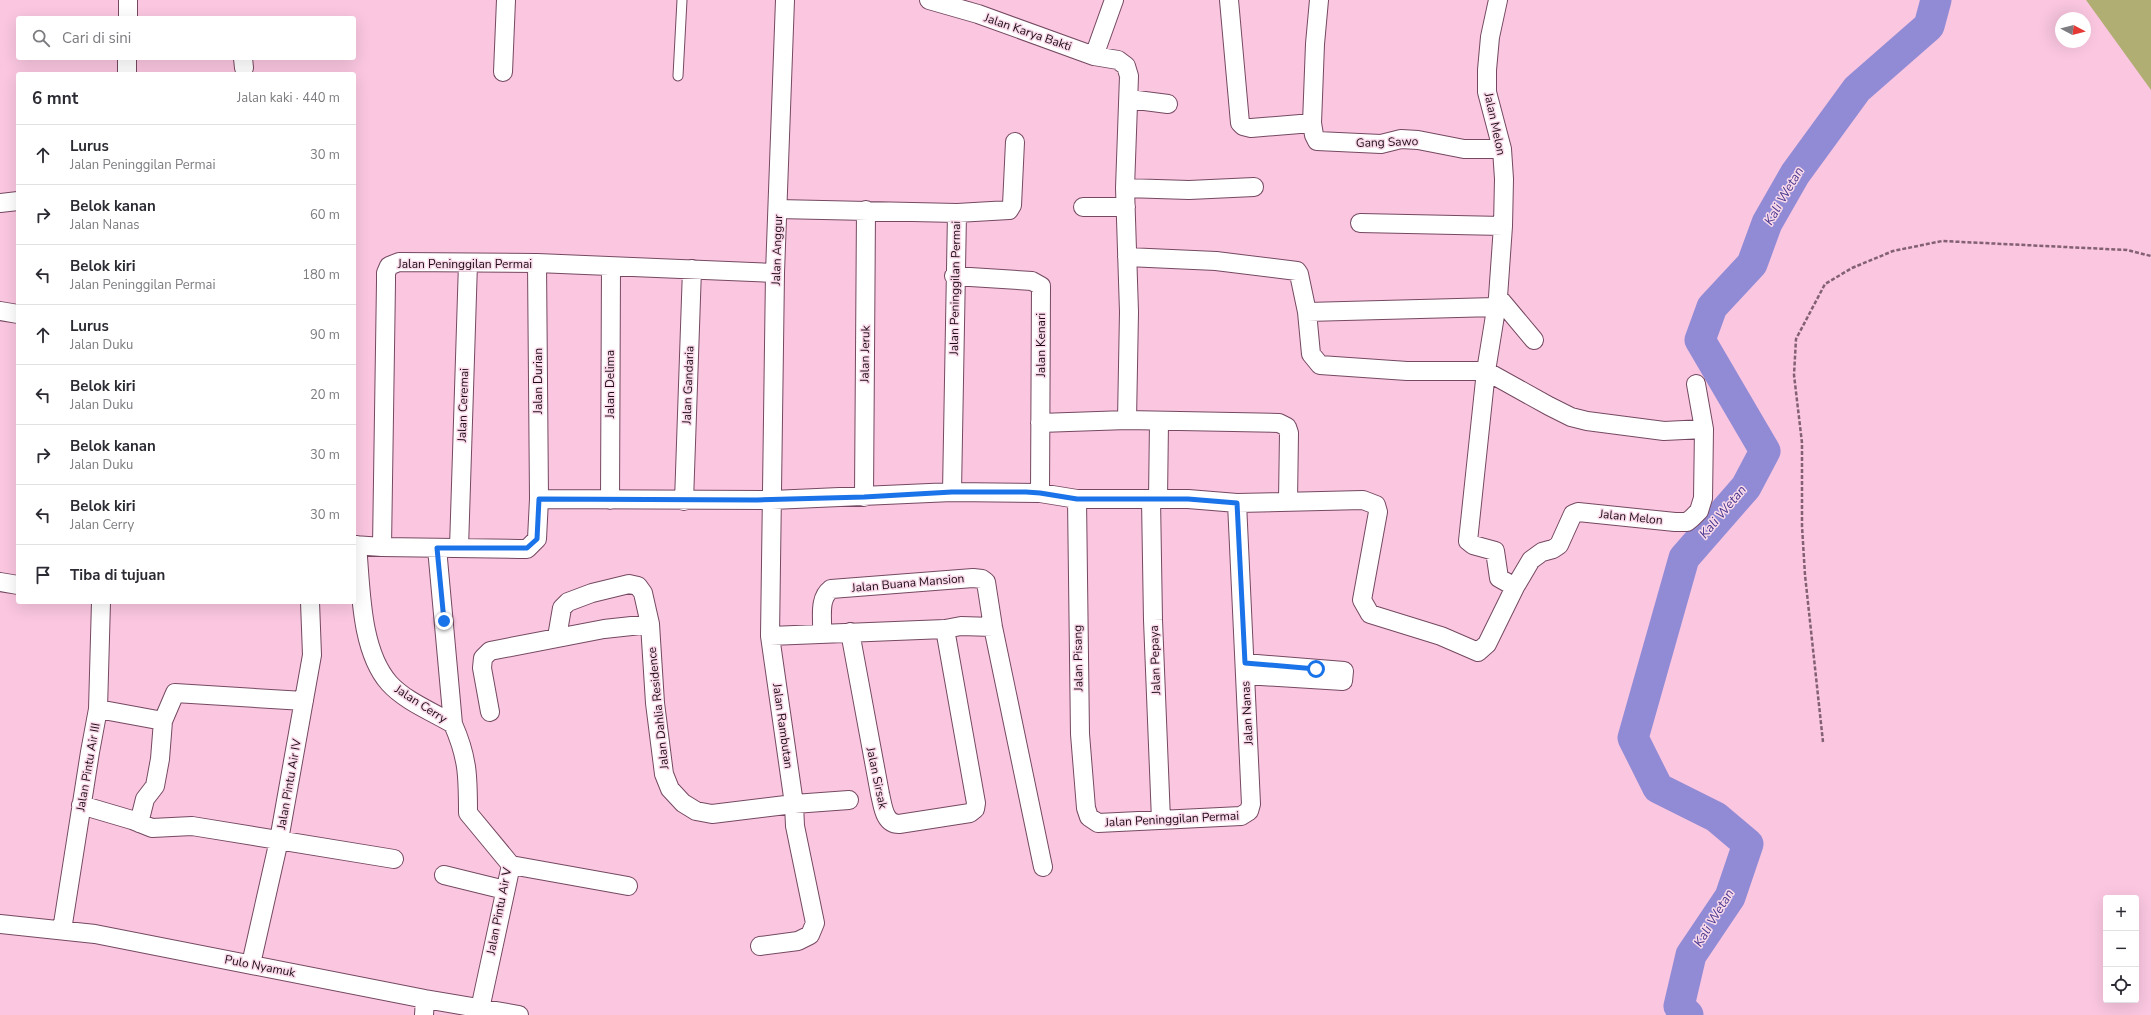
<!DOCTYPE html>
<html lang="id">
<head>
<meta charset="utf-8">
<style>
  :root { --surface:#fff; --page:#f7f7f7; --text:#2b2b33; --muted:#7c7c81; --line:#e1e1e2 }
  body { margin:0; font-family:"Nunito Sans",sans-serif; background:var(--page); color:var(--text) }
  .controls { position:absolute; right:12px; bottom:12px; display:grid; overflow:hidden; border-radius:4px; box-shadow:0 4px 16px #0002 }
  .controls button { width:36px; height:36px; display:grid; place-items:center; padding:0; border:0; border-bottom:1px solid var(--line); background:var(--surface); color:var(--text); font:20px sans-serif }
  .compass { position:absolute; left:2055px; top:12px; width:36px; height:36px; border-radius:50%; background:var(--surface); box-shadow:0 4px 16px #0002; rotate:97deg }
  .stop { position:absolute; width:12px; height:12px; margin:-9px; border:3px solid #1a73e8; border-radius:50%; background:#fff }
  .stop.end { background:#1a73e8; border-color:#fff; box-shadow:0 1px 4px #0008 }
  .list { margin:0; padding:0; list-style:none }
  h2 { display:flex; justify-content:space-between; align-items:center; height:52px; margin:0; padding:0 16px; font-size:17px }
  h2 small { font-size:13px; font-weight:400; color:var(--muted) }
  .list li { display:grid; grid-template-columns:26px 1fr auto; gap:12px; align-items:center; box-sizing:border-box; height:60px; padding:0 16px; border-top:1px solid var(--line) }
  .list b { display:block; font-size:15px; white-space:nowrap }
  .list p { margin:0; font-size:13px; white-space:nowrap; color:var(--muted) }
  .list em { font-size:13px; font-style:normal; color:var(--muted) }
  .icon { flex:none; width:22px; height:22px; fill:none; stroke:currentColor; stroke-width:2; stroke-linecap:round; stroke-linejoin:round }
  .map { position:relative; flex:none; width:2151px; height:1015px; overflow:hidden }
  .search { position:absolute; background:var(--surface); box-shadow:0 4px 16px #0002; left:16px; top:16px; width:340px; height:44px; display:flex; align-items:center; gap:10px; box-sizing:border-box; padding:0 14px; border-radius:4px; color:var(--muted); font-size:15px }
  .panel { position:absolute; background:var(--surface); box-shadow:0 4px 16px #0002; left:16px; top:72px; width:340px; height:532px; border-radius:4px }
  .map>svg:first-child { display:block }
</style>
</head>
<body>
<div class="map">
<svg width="2151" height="1015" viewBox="0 0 2151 1015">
  <rect width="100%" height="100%" fill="#fac6e0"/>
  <path fill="#b0ae73" d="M2086,0H2151V90Z"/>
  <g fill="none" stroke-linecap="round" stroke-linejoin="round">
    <path stroke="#918bd6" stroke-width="31" d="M1688,1015L1679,1006L1691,955L1730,897L1748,844L1716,817L1658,788L1633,738L1684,558L1746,487L1765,451L1700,340L1712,307L1752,264L1767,223L1795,174L1857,89L1929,26L1936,0"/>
    <g stroke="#754961" stroke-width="11">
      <path id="service" d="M678,76L682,0"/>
    </g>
    <g stroke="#754961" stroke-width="20">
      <path id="minor" d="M929,0L978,14L1094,56L1118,60L1126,66L1129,76L1125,188L1129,312L1127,420
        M1229,0L1240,123L1243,126L1251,128L1312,123
        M1319,0L1315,44L1312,123L1314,135L1317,141L1381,144L1401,139L1418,140L1464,149H1502
        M1498,0L1490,37L1487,70V92L1502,149L1504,179L1503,226L1498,297L1534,340
        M128,18V0
        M1094,56L1114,0
        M243,58L244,68
        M503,72L506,0
        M127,74V58
        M1129,99L1168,104
        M1125,188L1189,190L1254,187
        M0,203L18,201
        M1083,207H1126
        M778,209L957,213L1009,210L1012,205L1015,142
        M1360,223L1503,226
        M1127,257L1216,261L1297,271L1299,274L1307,312L1311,354L1320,365L1407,371H1486L1549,406L1571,417L1587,421L1664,431L1704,429
        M954,276L1032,281L1041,286L1040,493
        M1498,297L1486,371L1468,541L1473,545L1495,551L1499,578L1515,587
        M0,311L18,314
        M1307,312L1495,307
        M1040,423L1127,420L1279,423L1287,427L1289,433L1288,501
        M952,492L957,213
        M864,497L866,210
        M539,499L772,500L952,492L1040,493L1077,499H1188L1237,503L1363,500L1376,505L1378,512L1362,600L1370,614L1441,636L1478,652L1487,644L1515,587L1531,560L1542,552L1553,549L1559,545L1573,514L1578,512L1675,522H1687L1692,518L1699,511L1703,498L1704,429L1696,384
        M1077,499L1080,734L1086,808L1089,817L1098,823L1241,816L1249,811L1251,804L1237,503
        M1151,499L1153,620L1161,820
        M1158,499L1159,422
        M610,500L611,267
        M684,501L692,269
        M354,545L382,547L519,549H527L537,539L539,499L537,263
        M357,545C361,587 360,650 389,683C405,701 433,712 453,724
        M382,547L386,282V273L389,266L399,262L537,263L775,273
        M437,548L453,724C468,758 468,777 468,813L511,865L480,1009
        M459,548L468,263
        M0,582L18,585
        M850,632L880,794C883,806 884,824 899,824L970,813L975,809L976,803L945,629
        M822,633C823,618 818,599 831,589L973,578L982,579L986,582L993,627L1043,867
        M770,636L945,629L961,626L993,627
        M557,637L562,608L568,602L592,593L629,584L638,586L643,593L650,624L655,703L664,774L670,789L683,803L696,811L712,814L794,804L849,800
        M1245,663L1344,671L1343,681L1245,675
        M98,709L163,721
        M490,712L482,668L483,658L490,651L604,629L650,624
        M81,805L132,820L152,828L192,826L394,859
        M139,823L145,799L155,786L160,759L163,721L175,693L304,701
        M511,865L628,886
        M444,875L505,890
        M0,924L95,934L425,999L519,1015
        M62,930L90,752L98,709L101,602
        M760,946L798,941L810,935L815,923L795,826L794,804L770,636L775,273L785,0
        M251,964L279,840L312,655L310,602
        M424,1015L425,999"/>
    </g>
    <path stroke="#836173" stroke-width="2.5" stroke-dasharray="4 2" stroke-linecap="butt" d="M1823,742L1805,575L1802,526V443L1794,375L1796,339L1825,284L1852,268L1893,251L1942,241L2127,250L2151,256"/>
    <use href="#service" stroke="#fff" stroke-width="9"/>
    <use href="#minor" stroke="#fff" stroke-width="18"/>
  </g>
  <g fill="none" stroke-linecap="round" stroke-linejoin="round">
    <path stroke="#1a73e8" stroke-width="5" d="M444,621L437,548H527L537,539L539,499L757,500L864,497L952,492H1026L1040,493L1077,499H1188L1237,503L1245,663L1316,669"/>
  </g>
  <g text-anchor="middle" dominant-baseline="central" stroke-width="3" stroke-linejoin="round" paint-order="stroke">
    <g font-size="12" fill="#1b0a14" stroke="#fadaea">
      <text transform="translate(1028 32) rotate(19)">Jalan Karya Bakti</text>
      <text transform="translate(1495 124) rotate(78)">Jalan Melon</text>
      <text transform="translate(1387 142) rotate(-2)">Gang Sawo</text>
      <text transform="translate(777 250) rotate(-88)">Jalan Anggur</text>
      <text x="465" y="264">Jalan Peninggilan Permai</text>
      <text transform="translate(955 288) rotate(-89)">Jalan Peninggilan Permai</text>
      <text transform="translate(1041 345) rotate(-90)">Jalan Kenari</text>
      <text transform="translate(865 354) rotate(-89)">Jalan Jeruk</text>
      <text transform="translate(538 381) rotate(-90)">Jalan Durian</text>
      <text transform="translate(610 384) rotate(-90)">Jalan Delima</text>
      <text transform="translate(688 385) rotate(-88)">Jalan Gandaria</text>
      <text transform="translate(463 405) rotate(-88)">Jalan Ceremai</text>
      <text transform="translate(1631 517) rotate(6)">Jalan Melon</text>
      <text transform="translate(908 583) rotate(-5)">Jalan Buana Mansion</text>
      <text transform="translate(1078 658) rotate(-91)">Jalan Pisang</text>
      <text transform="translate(1155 660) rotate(-92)">Jalan Pepaya</text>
      <text transform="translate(421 704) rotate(33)">Jalan Cerry</text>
      <text transform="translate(658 708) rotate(-96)">Jalan Dahlia Residence</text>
      <text transform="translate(1247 713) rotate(-93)">Jalan Nanas</text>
      <text transform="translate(783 726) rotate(82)">Jalan Rambutan</text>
      <text transform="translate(88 767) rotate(-80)">Jalan Pintu Air III</text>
      <text transform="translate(877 778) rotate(78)">Jalan Sirsak</text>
      <text transform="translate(289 784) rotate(-80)">Jalan Pintu Air IV</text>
      <text transform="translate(1172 819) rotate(-3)">Jalan Peninggilan Permai</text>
      <text transform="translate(499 911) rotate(-79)">Jalan Pintu Air V</text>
      <text transform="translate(260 966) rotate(11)">Pulo Nyamuk</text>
    </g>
    <g font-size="13" font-style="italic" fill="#483990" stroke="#fadaea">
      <text transform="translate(1784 196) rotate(-60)">Kali Wetan</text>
      <text transform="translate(1723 512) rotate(-50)">Kali Wetan</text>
      <text transform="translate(1714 918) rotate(-59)">Kali Wetan</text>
    </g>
  </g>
</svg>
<div class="controls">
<button>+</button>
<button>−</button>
<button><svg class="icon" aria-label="locate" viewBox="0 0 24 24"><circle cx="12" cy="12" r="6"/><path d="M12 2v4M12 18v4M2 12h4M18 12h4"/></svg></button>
</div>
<svg class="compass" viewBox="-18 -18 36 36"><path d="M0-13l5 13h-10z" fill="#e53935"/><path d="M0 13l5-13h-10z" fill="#7c7c81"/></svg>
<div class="stop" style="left:1316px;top:669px"></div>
<div class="stop end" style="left:444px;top:621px"></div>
<div class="search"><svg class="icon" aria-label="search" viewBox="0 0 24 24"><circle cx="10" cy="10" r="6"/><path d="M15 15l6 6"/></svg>Cari di sini</div>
<section class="panel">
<h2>6 mnt<small>Jalan kaki · 440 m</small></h2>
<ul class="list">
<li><svg class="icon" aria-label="ahead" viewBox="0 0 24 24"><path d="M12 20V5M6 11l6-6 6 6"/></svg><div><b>Lurus</b><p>Jalan Peninggilan Permai</p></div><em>30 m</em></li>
<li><svg class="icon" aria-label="right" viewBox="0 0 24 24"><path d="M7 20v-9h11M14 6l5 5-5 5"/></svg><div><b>Belok kanan</b><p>Jalan Nanas</p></div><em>60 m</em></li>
<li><svg class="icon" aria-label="left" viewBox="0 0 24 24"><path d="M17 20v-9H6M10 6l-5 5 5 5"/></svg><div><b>Belok kiri</b><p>Jalan Peninggilan Permai</p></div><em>180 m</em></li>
<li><svg class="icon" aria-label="ahead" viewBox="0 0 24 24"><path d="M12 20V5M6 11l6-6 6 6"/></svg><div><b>Lurus</b><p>Jalan Duku</p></div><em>90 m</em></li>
<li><svg class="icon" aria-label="left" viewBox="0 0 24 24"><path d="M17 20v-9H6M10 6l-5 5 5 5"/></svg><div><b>Belok kiri</b><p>Jalan Duku</p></div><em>20 m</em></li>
<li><svg class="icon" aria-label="right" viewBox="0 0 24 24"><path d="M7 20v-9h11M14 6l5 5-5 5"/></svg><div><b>Belok kanan</b><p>Jalan Duku</p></div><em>30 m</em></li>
<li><svg class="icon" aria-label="left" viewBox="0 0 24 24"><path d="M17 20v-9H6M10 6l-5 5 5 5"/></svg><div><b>Belok kiri</b><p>Jalan Cerry</p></div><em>30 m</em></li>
<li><svg class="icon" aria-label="arrive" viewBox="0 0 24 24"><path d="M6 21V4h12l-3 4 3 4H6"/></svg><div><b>Tiba di tujuan</b></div></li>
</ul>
</section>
</div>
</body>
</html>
